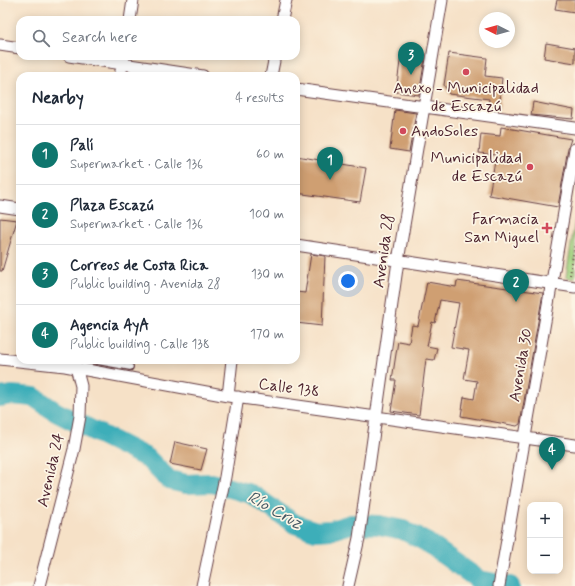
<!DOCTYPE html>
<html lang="en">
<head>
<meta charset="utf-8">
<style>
  :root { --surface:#fff; --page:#f2f2f3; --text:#1f2937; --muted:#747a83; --line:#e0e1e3; --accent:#0f766e }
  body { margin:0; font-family:Mynerve,sans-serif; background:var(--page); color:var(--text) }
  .controls { position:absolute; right:12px; bottom:12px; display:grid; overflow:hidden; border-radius:8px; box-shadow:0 2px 10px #0003 }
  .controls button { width:36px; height:36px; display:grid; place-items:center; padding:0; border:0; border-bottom:1px solid var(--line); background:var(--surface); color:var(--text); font:20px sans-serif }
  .compass { position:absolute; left:479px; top:12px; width:36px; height:36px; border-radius:50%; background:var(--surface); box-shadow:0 2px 10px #0003; rotate:276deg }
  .you { position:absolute; left:348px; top:281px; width:14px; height:14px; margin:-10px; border:3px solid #fff; border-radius:50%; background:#1a73e8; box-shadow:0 0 0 6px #1a73e833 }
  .badge { display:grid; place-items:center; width:26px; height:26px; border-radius:50%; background:var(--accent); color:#fff; font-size:13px; font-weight:700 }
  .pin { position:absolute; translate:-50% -33px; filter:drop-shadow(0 1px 2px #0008) }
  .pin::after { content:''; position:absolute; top:21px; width:14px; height:12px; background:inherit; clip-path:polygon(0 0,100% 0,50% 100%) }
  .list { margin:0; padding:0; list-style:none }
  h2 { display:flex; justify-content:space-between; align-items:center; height:52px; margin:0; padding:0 16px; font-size:17px }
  h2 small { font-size:13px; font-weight:400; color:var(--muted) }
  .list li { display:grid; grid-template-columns:26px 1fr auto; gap:12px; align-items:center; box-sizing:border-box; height:60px; padding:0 16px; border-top:1px solid var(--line) }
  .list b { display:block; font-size:15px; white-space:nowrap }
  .list p { margin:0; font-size:13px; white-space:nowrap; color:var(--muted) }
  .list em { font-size:13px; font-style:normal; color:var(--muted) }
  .icon { flex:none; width:22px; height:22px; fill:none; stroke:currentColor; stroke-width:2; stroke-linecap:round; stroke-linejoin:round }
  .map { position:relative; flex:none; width:575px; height:586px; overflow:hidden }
  .search { position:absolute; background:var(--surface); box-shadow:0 2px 10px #0003; left:16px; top:16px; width:284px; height:44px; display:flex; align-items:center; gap:10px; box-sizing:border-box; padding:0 14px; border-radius:12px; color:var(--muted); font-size:15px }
  .panel { position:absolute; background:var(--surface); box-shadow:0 2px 10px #0003; left:16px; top:72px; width:284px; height:292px; border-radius:12px }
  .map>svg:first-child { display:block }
</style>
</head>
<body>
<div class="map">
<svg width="575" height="586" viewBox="0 0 575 586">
  <rect width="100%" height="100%" fill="#fcf5e5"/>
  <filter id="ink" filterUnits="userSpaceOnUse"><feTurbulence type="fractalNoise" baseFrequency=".025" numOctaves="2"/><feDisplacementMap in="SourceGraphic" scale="8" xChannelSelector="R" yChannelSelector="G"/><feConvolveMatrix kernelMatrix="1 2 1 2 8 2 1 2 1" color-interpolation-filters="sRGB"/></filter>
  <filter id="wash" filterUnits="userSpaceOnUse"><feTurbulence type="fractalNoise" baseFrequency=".012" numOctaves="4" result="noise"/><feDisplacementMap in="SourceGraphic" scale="16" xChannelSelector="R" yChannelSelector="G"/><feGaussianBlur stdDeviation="0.9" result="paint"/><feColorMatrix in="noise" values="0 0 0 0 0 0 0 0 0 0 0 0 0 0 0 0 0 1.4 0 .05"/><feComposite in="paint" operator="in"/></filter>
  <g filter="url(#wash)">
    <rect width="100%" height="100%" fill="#f6e1c7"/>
    <path fill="#a5d685" stroke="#787a58" d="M575,220V279L566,277Z"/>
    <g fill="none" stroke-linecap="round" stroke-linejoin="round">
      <path stroke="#3eaeb9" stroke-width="20" d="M0,397L11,395L34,397L56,412L147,458L169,480L186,484L212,483L251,494L295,524L316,531L331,530L351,524L379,525L403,530L426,542L479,580L510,586"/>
    </g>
    <g id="blocks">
      <path fill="#cf9f72" d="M557,0H575V12L555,9Z
        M546,43L575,48V63L544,58Z
        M449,53L487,58L485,76L502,78L499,110L488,108L489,99L449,94L444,85Z
        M401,54L425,58L419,95L396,92Z
        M533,102L574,110L573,119L531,115Z
        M395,110L416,113L409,152L390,149Z
        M501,127L571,139L568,148L558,207L489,195L496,155L479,153L481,134L500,136Z
        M296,156L366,168L360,202L296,193Z
        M0,218L17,220L2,271H0Z
        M311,254L325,256L322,326L296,323V292L305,293Z
        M457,281L543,293L520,424L517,426L461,416L464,397L474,399L477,381L464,379L469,350L451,347L459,303L440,300L435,323L432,322L427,346L437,348L434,360L426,359L419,415L391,411L396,380H392L398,341L409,343L412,325L418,326L427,282L456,287Z
        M175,442L207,449L201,470L170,464Z"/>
    </g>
  </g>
  <g filter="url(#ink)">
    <use href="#blocks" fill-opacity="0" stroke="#643c42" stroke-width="1"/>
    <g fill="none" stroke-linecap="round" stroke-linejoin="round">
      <g stroke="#643c42" stroke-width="8">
        <path id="service" d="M91,360L130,367"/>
      </g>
      <g stroke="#643c42" stroke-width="13">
        <path id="minor" d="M130,20L133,0
          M282,20L286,0
          M0,45L20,48
          M69,56L203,76
          M120,76L124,56
          M271,76L275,56
          M296,89L575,128
          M0,206L20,209
          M296,245L575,287
          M0,359L65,366L228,396L575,445
          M228,396L232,360
          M39,586L74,449L80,416L81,386L74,360
          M202,586L225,477L238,397
          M348,586L359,538L398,261L442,0
          M499,586L575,149"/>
      </g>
      <path stroke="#643c42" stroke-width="2" stroke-dasharray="1 3" stroke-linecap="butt" d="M570,275L575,243"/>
      <use href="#service" stroke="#fff" stroke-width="5.5"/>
      <use href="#minor" stroke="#fff" stroke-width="11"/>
    </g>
  </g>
  <g fill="#d1495b" stroke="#fcf5e5" stroke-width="1.5">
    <circle cx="466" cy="72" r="4"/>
    <circle cx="403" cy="131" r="4"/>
    <circle cx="530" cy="167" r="4"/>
    <path d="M545 222h4v4h4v4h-4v4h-4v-4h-4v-4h4z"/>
  </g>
  <g text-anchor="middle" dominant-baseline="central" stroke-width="3.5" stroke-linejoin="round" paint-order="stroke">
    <g font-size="16" fill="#4a1f2b" stroke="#fcf5e5" text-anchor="end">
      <text x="466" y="88" text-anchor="middle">Anexo - Municipalidad<tspan x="466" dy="18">de Escazú</tspan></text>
      <text x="411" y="131" text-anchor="start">AndoSoles</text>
      <text x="522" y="158">Municipalidad<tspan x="522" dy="18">de Escazú</tspan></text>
      <text x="539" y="219">Farmacia<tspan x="539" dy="18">San Miguel</tspan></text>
    </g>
    <g font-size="16" fill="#4a1f2b" stroke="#fcf5e5">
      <text transform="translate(384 251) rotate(-82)">Avenida 28</text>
      <text transform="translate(521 365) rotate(-80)">Avenida 30</text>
      <text transform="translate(289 388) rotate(8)">Calle 138</text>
      <text transform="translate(51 470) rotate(-77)">Avenida 24</text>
    </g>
    <g font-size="17" font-style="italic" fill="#455864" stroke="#fcf5e5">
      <text transform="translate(275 510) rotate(29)">Río Cruz</text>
    </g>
  </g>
</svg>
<div class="controls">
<button>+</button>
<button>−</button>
</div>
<svg class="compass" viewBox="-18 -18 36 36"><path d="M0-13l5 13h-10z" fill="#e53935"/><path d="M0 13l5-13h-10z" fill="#747a83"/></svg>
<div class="you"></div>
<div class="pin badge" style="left:330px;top:180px">1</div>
<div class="pin badge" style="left:516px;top:302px">2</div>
<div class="pin badge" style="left:411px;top:75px">3</div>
<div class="pin badge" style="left:552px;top:470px">4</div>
<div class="search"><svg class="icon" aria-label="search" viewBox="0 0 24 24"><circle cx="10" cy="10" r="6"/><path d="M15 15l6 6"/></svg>Search here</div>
<section class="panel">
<h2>Nearby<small>4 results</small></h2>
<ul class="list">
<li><span class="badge">1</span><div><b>Palí</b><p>Supermarket · Calle 136</p></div><em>60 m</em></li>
<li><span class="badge">2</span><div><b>Plaza Escazú</b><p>Supermarket · Calle 136</p></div><em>100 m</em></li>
<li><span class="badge">3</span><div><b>Correos de Costa Rica</b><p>Public building · Avenida 28</p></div><em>130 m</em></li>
<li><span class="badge">4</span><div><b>Agencia AyA</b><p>Public building · Calle 138</p></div><em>170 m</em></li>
</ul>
</section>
</div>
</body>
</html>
